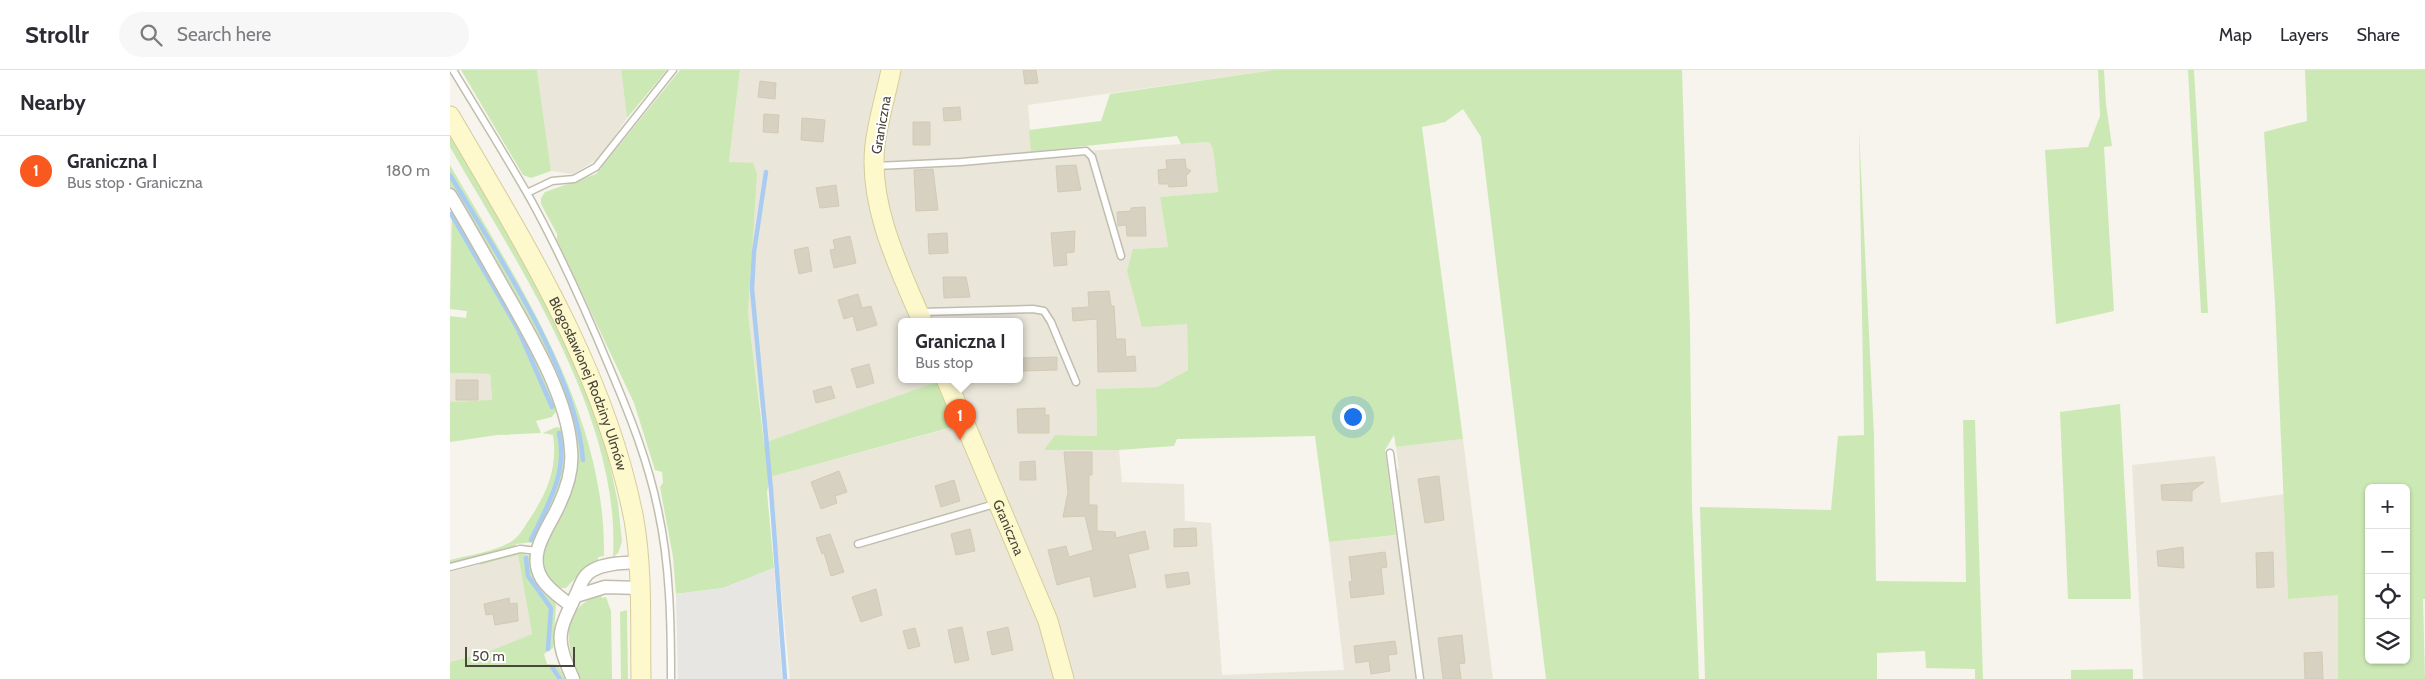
<!DOCTYPE html>
<html lang="en">
<head>
<meta charset="utf-8">
<style>
  :root { --surface:#fff; --page:#f7f7f7; --text:#2b2b33; --muted:#7c7c81; --line:#e1e1e2; --accent:#f9581f }
  body { margin:0; font-family:Cabin,sans-serif; background:var(--page); color:var(--text) }
  .controls { position:absolute; right:15px; bottom:15px; display:grid; overflow:hidden; border-radius:8px; box-shadow:0 1px 4px #0004 }
  .controls button { width:45px; height:45px; display:grid; place-items:center; padding:0; border:0; border-bottom:1px solid var(--line); background:var(--surface); color:var(--text); font:25px sans-serif }
  .scale { position:absolute; left:15px; bottom:12px; width:110px; box-sizing:border-box; padding-left:5px; border:2px solid #4a4639; border-top:0; font-size:14px; line-height:18px; white-space:nowrap; color:#4a4639; -webkit-text-stroke:4px #fff; paint-order:stroke }
  .you { position:absolute; left:902px; top:346px; width:18px; height:18px; margin:-12px; border:4px solid #fff; border-radius:50%; background:#1a73e8; box-shadow:0 0 0 8px #1a73e833 }
  .badge { display:grid; place-items:center; width:32px; height:32px; border-radius:50%; background:var(--accent); color:#fff; font-size:16px; font-weight:700 }
  .pin { position:absolute; translate:-50% -41px; filter:drop-shadow(0 1px 2px #0008) }
  .pin::after { content:''; position:absolute; top:26px; width:18px; height:15px; background:inherit; clip-path:polygon(0 0,100% 0,50% 100%) }
  .popup { position:absolute; left:448px; top:248px; width:125px; height:65px; box-sizing:border-box; display:grid; place-content:center; border-radius:8px; background:var(--surface); filter:drop-shadow(0 1px 4px #0005); font-size:16px; white-space:nowrap; color:var(--muted) }
  .popup b { font-size:19px; color:var(--text) }
  .popup::after { content:''; position:absolute; left:50%; top:100%; margin-left:-10px; border:10px solid transparent; border-top-color:var(--surface) }
  .list { margin:0; padding:0; list-style:none }
  h2 { display:flex; justify-content:space-between; align-items:center; height:65px; margin:0; padding:0 20px; font-size:21px }
  h2 small { font-size:16px; font-weight:400; color:var(--muted) }
  .list li { display:grid; grid-template-columns:32px 1fr auto; gap:15px; align-items:center; box-sizing:border-box; height:70px; padding:0 20px; border-top:1px solid var(--line) }
  .list b { display:block; font-size:19px; white-space:nowrap }
  .list p { margin:0; font-size:16px; white-space:nowrap; color:var(--muted) }
  .list em { font-size:16px; font-style:normal; color:var(--muted) }
  .icon { flex:none; width:28px; height:28px; fill:none; stroke:currentColor; stroke-width:2; stroke-linecap:round; stroke-linejoin:round }
  .map { position:relative; flex:none; width:1975px; height:609px; overflow:hidden }
  header { display:flex; align-items:center; gap:30px; box-sizing:border-box; height:70px; padding:0 25px; background:var(--surface); border-bottom:1px solid var(--line) }
  header strong { font-size:24px }
  nav { display:flex; gap:28px; margin-inline-start:auto; font-size:18px }
  .search { width:350px; height:45px; background:var(--page); display:flex; align-items:center; gap:12px; box-sizing:border-box; padding:0 18px; border-radius:28px; color:var(--muted); font-size:19px }
  main { display:flex }
  aside { flex:1; background:var(--surface) }
  .map>svg:first-child { display:block }
</style>
</head>
<body>
<header>
<strong>Strollr</strong>
<div class="search"><svg class="icon" aria-label="search" viewBox="0 0 24 24"><circle cx="10" cy="10" r="6"/><path d="M15 15l6 6"/></svg>Search here</div>
<nav><a>Map</a><a>Layers</a><a>Share</a></nav>
</header>
<main>
<aside>
<h2>Nearby<small></small></h2>
<ul class="list">
<li><span class="badge">1</span><div><b>Graniczna I</b><p>Bus stop · Graniczna</p></div><em>180 m</em></li>
</ul>
</aside>
<div class="map">
<svg width="1975" height="609" viewBox="0 0 1975 609">
  <rect width="100%" height="100%" fill="#f6f4ec"/>
  <path fill="#eae6da" fill-rule="evenodd" d="M87,0H171L177,48L160,73L146,90L123,104L101,101Z
    M290,0H824L578,35L582,85L759,72L763,79L768,122L710,127L718,177L683,179L737,254L738,300L707,317L646,319L647,366L605,365L595,380H669L672,412L734,414L735,451L761,453L772,605L894,600L879,472L950,465L944,400L949,399L946,377L1013,369L1043,609H340L320,407L515,354L496,309L315,374L298,243L300,215L279,93ZM451,251H569V309H451Z
    M0,303L40,304L42,331L0,332Z
    M1765,386L1771,433L1834,424L1838,529L1888,524V609H1693L1682,395Z
    M68,485L82,564L37,582L0,592V502Z"/>
  <path fill="#cce9b5" fill-rule="evenodd" d="M11,0H87L101,101L81,108L73,105Z
    M171,0H217L177,48Z
    M230,0H290L279,92L303,93L307,104L298,243L314,373L487,312L506,356L320,407L317,422L324,498L273,518L226,524L223,487L210,417L213,413L212,402L205,400L184,333L107,170V164L91,134V128L95,122L146,104Z
    M824,0H1232L1240,258L1242,437L1249,609H1096L1031,67L1013,39L995,52L972,57L1013,369L946,377L944,365L935,380L946,465L879,472L865,366L727,369L724,376L669,380H594L605,365L647,366L646,319L707,317L738,300L737,254L692,257L677,201L683,179L718,177L710,127L768,122L763,79L759,72L731,74L727,66L581,82L579,60L651,51L660,24Z
    M1648,0H1654L1656,34L1662,76L1654,77L1664,241L1606,254L1595,80L1638,77L1650,46Z
    M1738,0H1744L1758,243H1751Z
    M1855,0H1975V529H1973L1975,609H1888V525L1838,529L1825,233L1814,62L1857,51ZM1919,418H1956V590H1919Z
    M1409,60L1424,365L1426,511L1516,512L1513,350H1525L1533,609H1525V599L1476,598L1475,581L1427,583V609H1255L1250,437L1381,440L1388,366L1414,365Z
    M0,65L82,206L137,319L157,381L168,433L172,472L168,483L163,487C171,346 68,195 0,77Z
    M0,95C69,215 156,342 154,486L148,487V491L132,501L116,518H110L101,511L96,503L93,486L96,472L117,431L121,354L35,179L0,117Z
    M2,142L6,143L86,287L107,340L102,347L86,351L91,363L47,365L0,372V332L42,330L40,304L0,303V246L16,248L17,241L0,239Z
    M1670,334L1681,529H1618L1610,342Z
    M106,357L113,359C122,408 105,430 85,472L66,474L68,483L82,486L106,535L103,578L94,584L97,594L108,595L115,609H0V592L37,582L82,564L68,485L30,495L28,493L0,494V490C19,485 45,482 62,471C69,467 74,457 79,450C97,423 108,398 103,365L93,363Z
    M150,523L152,528L156,527L161,541L162,609H130C116,573 108,543 150,523Z
    M177,540L178,609H171L170,542Z
    M1683,599V609H1621V600Z"/>
  <path fill="#e8e6e3" d="M324,498L332,609H228L226,524L273,518Z"/>
  <g fill="none" stroke-linecap="round" stroke-linejoin="round">
    <path stroke="#aaccf1" stroke-width="4.5" d="M316,102L304,182L302,219L321,420L335,609
      M0,105C45,181 127,302 133,390
      M1,144L68,259L102,337
      M81,470C98,434 118,403 109,363
      M76,488L78,506L101,538L98,579
      M102,597L110,609"/>
  </g>
  <path fill="#d7d1c1" stroke="#d2cab4" d="M573,0H586L588,13L575,14Z
    M310,11L326,13L325,29L308,27Z
    M510,37L511,50L494,51L493,38Z
    M314,44L329,45L328,63L313,62Z
    M352,48L375,50L373,72L351,70Z
    M463,52H480V75H463Z
    M735,89L736,98L741,101L736,106L737,116L719,117L718,114H709L708,100L717,99L716,90Z
    M626,95L631,120L608,122L606,96Z
    M483,99L488,140L466,141L464,100Z
    M386,115L389,136L370,138L366,118Z
    M695,137L696,166H677L676,155L668,156L667,142L681,141V138Z
    M625,161L624,182L616,183L617,195L604,196L601,163Z
    M497,163L498,183L479,184L478,164Z
    M400,166L406,193L384,198L380,180L385,179L383,170Z
    M358,177L362,201L349,204L344,180Z
    M493,207H516L520,227L494,228Z
    M659,221L661,236H664L666,269H675L676,287L685,286L686,301L648,302L647,249L623,251L622,238L639,237L638,222Z
    M408,224L412,238L421,236L427,255L407,261L403,246L394,249L388,230Z
    M607,287V300L572,301V288Z
    M419,294L424,313L407,318L401,299Z
    M6,310H28V330H6Z
    M381,316L385,328L366,333L363,321Z
    M595,338V345H599V363H568L567,339Z
    M614,382H642V405H639V435H647V461L665,462L666,468L695,461L699,479L678,484L686,517L644,527L640,506L607,515L598,480L616,476L619,487L643,480L635,446L613,447L618,422Z
    M585,391L586,410H570V392Z
    M389,401L397,422L385,426L387,433L371,439L361,412Z
    M989,406L994,450L975,453L968,409Z
    M504,410L510,431L491,437L485,416Z
    M1754,412L1742,421V431L1712,430L1711,415Z
    M746,458L747,476L724,477V459Z
    M520,459L525,481L506,485L501,464Z
    M380,464L394,502L381,506L374,483L372,484L366,468Z
    M1733,477L1734,498L1708,496L1707,481Z
    M935,482L937,497L931,498L934,524L901,528L899,512L902,511L899,487Z
    M1823,482L1824,517L1807,518L1806,483Z
    M738,502L740,514L717,518L715,505Z
    M426,519L432,545L411,552L402,527Z
    M59,528L60,534L67,533L68,551L45,555L43,544L36,545L34,534Z
    M512,557L519,590L505,593L498,560Z
    M558,557L563,580L542,585L537,562Z
    M465,558L470,576L458,579L453,561Z
    M1012,565L1015,593L1009,594L1011,609H993L988,568Z
    M945,571L947,584L938,585L940,601L921,604L919,591L906,593L904,576Z
    M1872,582L1873,609H1855L1854,583Z"/>
  <g fill="none" stroke-linecap="round" stroke-linejoin="round">
    <g stroke="#c1bdae" stroke-width="9">
      <path id="lane" d="M3,0C29,43 56,86 81,130C111,185 137,243 161,301C180,346 198,391 208,440C220,495 221,552 221,609
        M426,96L511,92L636,81L642,87L671,186
        M77,123L102,111L124,109L146,97L223,0
        M471,242L583,239L594,241L601,252L626,312
        M940,383L970,609
        M408,474L548,433
        M0,497L70,479L88,481"/>
    </g>
    <g stroke="#c1bdae" stroke-width="15">
      <path id="street" d="M0,125C17,153 33,182 49,210C76,258 118,325 121,380C123,399 117,418 109,435C99,458 76,483 92,509C99,520 110,527 120,535
        M126,526L155,517L190,518
        M123,609C105,568 107,564 126,525C131,515 132,506 143,500C156,493 174,493 189,492"/>
    </g>
    <g stroke="#d5cc9b" stroke-width="21">
      <g id="secondary">
        <path d="M441,0C436,25 428,50 425,75C418,135 449,198 472,251"/>
        <path id="s1" d="M0,46C75,175 156,302 184,450C193,502 190,556 191,609"/>
        <path id="s2" d="M496,309L598,551L614,609"/>
      </g>
    </g>
    <use href="#lane" stroke="#fff" stroke-width="6"/>
    <use href="#street" stroke="#fff" stroke-width="12"/>
    <use href="#secondary" stroke="#fef8cd" stroke-width="19"/>
  </g>
  <g text-anchor="middle" dominant-baseline="central" stroke-width="4" stroke-linejoin="round" paint-order="stroke">
    <g font-size="14" fill="#4a4639" stroke="#fff">
      <text transform="translate(431 55) rotate(-80)">Graniczna</text>
      <text stroke="none"><textPath href="#s1" startOffset="302">Błogosławionej Rodziny Ulmów</textPath></text>
      <text stroke="none"><textPath href="#s2" startOffset="161">Graniczna</textPath></text>
    </g>
  </g>
</svg>
<div class="controls">
<button>+</button>
<button>−</button>
<button><svg class="icon" aria-label="locate" viewBox="0 0 24 24"><circle cx="12" cy="12" r="6"/><path d="M12 2v4M12 18v4M2 12h4M18 12h4"/></svg></button>
<button><svg class="icon" aria-label="layers" viewBox="0 0 24 24"><path d="M12 4l9 5-9 5-9-5zM3 14l9 5 9-5"/></svg></button>
</div>
<div class="scale">50 m</div>
<div class="you"></div>
<div class="pin badge" style="left:510px;top:370px">1</div>
<div class="popup"><b>Graniczna I</b>Bus stop</div>
</div>
</main>
</body>
</html>
